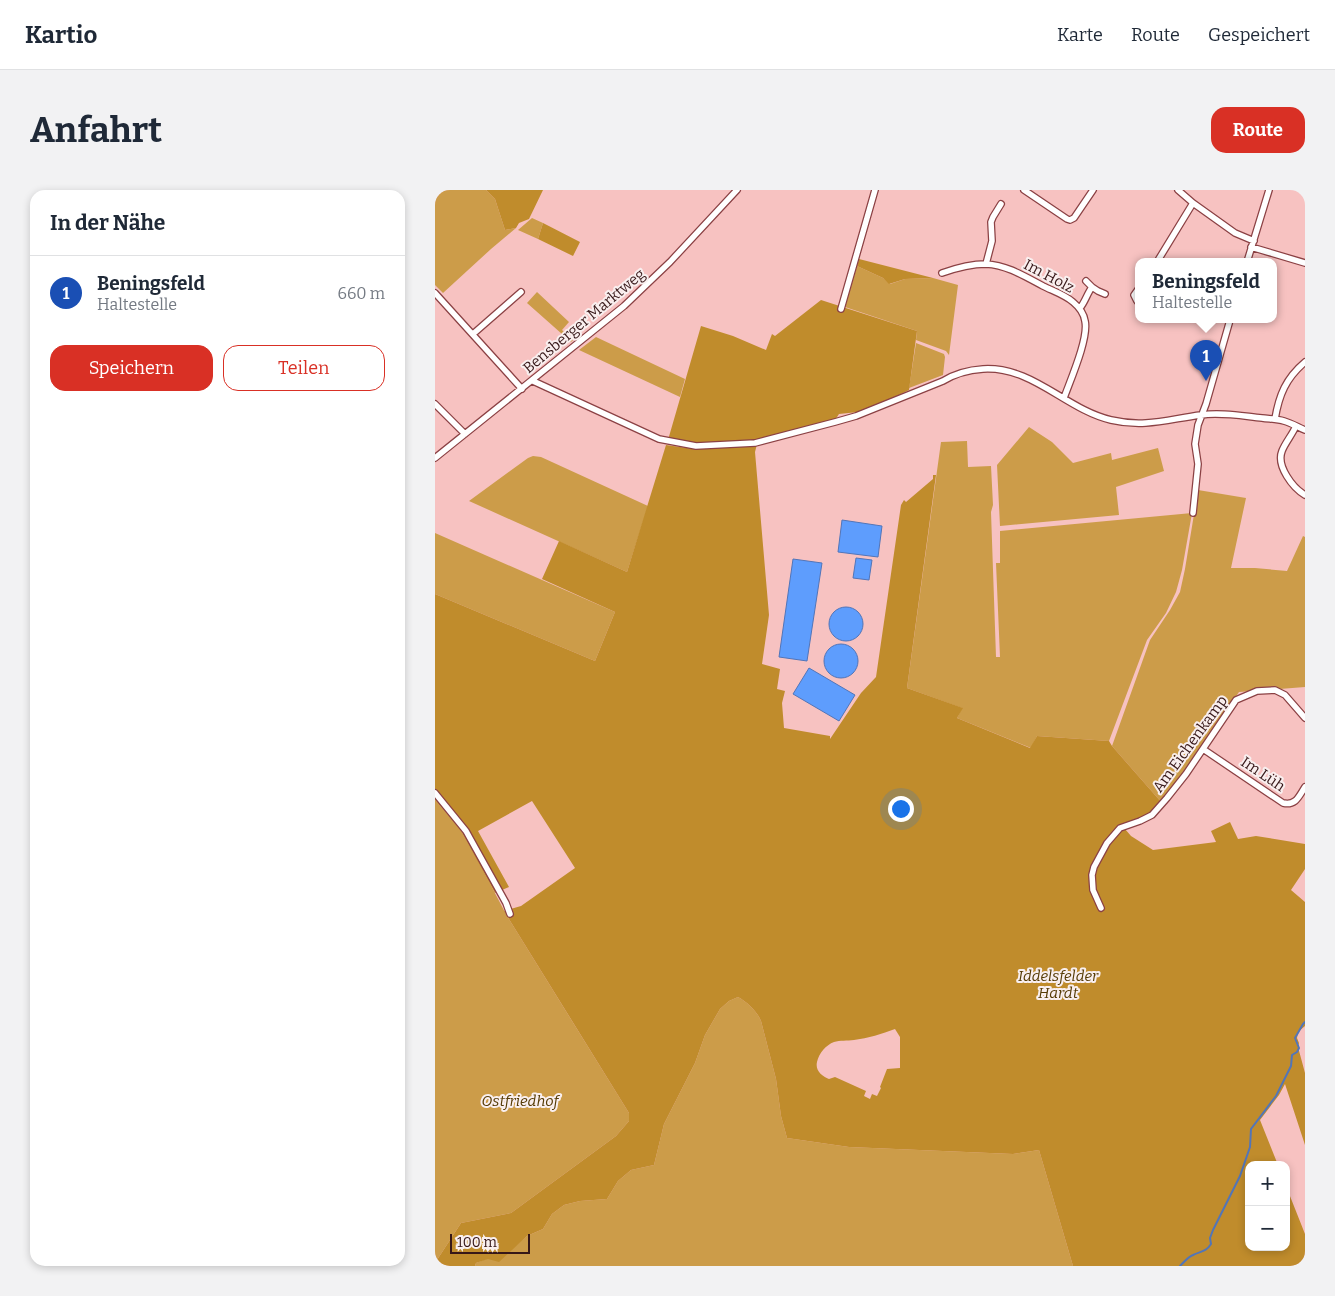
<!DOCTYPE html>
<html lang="de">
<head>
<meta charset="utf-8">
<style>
  :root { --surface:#fff; --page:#f2f2f3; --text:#1f2937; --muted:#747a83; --line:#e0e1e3; --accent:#d93025 }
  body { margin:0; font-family:Bitter,serif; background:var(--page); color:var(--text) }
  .controls { position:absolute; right:15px; bottom:15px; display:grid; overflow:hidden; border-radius:10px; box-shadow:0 2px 8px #0003 }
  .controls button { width:45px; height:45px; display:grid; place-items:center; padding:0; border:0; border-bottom:1px solid var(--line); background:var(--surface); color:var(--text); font:25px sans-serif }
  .scale { position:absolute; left:15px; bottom:12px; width:80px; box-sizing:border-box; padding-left:5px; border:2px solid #361718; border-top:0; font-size:14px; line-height:18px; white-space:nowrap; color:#361718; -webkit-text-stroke:4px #f9efef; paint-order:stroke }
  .you { position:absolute; left:465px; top:618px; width:18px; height:18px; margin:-12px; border:4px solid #fff; border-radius:50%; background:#1a73e8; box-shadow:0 0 0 8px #1a73e833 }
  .badge { display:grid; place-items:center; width:32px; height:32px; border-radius:50%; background:var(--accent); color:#fff; font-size:16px; font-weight:700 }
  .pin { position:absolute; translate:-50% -41px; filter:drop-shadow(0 1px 2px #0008) }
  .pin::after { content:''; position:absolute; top:26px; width:18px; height:15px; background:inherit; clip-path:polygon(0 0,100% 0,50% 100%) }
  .popup { position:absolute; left:700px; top:68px; width:142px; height:65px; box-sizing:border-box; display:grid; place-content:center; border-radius:10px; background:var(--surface); filter:drop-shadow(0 1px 4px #0005); font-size:16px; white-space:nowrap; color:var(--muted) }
  .popup b { font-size:19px; color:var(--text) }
  .popup::after { content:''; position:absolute; left:50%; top:100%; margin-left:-10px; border:10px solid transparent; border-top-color:var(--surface) }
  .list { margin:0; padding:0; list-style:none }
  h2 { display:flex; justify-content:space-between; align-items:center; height:65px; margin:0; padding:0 20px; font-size:21px }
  h2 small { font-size:16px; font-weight:400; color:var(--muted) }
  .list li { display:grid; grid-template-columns:32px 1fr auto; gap:15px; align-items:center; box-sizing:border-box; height:75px; padding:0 20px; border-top:1px solid var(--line) }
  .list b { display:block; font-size:19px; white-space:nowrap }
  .list p { margin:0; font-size:16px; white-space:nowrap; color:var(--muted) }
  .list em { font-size:16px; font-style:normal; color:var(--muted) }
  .actions { display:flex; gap:10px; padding:15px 20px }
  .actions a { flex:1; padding:11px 0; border:1px solid var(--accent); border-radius:15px; text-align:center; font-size:18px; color:var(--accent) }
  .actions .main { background:var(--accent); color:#fff }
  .map { position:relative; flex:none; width:870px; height:1076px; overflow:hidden; border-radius:15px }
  header { display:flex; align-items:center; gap:30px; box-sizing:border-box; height:70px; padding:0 25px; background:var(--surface); border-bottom:1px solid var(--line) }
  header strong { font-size:24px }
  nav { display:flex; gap:28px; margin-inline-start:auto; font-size:18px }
  .intro { display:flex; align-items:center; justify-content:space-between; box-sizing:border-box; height:120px; padding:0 30px }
  h1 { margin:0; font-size:35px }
  .button { padding:12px 22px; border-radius:15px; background:var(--accent); color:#fff; font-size:18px; font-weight:700 }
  main { display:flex; gap:30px; padding:0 30px }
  aside { flex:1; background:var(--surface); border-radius:15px; box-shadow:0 2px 8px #0003 }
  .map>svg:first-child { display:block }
</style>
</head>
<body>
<header>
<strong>Kartio</strong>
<nav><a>Karte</a><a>Route</a><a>Gespeichert</a></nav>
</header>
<div class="intro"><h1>Anfahrt</h1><a class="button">Route</a></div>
<main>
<aside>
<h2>In der Nähe<small></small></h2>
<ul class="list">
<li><span class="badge" style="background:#1a4fb4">1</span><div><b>Beningsfeld</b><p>Haltestelle</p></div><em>660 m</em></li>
</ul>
<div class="actions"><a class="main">Speichern</a><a>Teilen</a></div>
</aside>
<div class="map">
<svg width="870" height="1076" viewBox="0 0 870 1076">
  <rect width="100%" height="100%" fill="#f7c2c1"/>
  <path fill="#cc9c49" d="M0,0H51L60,9L70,40L81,38L56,59L8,103L0,95Z
    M97,28L108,33L103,49L83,40Z
    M422,76L448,88L455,94L470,89L498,88L523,95L514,165L511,161L481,150L482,141L410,117Z
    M102,102L134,132L127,140L138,150L136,152L92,113Z
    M161,147L250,189L245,207L144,160Z
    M481,153L509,164L510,167L508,185L474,198Z
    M594,237L617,252L638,273L676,263L677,270L723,258L729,281L681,297L684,325L565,336L562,275Z
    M532,251L533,277L556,276L558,315L556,322L561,467H565L561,373H565V341L757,323L747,380L741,402L731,423L712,450L674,551L602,546L596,558L522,528L527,518L472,498L506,252Z
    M98,266L106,267L213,316L192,382L34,311L93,268Z
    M763,300L811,308L796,378H820L852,381L868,346L870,347V497L804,502L779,539L778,538L727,613L677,556L715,450L735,420L745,402L750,379Z
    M0,343L180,422L160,471L0,404Z
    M0,610L24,637L42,669L72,726L194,923V931L181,946L76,1023L26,1033L0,1073Z
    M303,807C312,812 322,821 326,831L341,889L346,926L352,948L414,957L578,964L604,960L638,1076H40L41,1073L78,1058L92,1046L108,1039L117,1024L129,1015L145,1011L172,1009L183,991L196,980L219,975L229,934L260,873L270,845L285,819L294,811Z"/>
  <path fill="#c08c2c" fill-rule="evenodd" d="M51,0H108L94,29L84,33L81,38L70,40L60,9Z
    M108,33L145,52L138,66L103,49Z
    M424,69L498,88L470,89L454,94L448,88L422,76Z
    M386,110L482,141L474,200L454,210L423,222L404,224L400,230L323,250L287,253L259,254L233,250L266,136L298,146L331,160L337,144L340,146Z
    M322,254L320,262L334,425L327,474L345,479L342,499L350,501L347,513L349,538L395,546V549L426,503L441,487L466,315L469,310L471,312L498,289V285H501L472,498L528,518L522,528L595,558L602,546L674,551L677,556L727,613L711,627L690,639L696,646L718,660L781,652L776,641L795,632L803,649L821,646L870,654V679L856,700L870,712V836L863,842L862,848L864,853L863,857L870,883V955L850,894L844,905L825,930L843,975H814V1057H851V996L870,1044V1076H638L604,960L578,964L414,957L352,948L346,926L341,889L326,831C322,821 312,812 303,807L294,811L285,819L270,845L260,873L229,934L219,975L196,980L183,991L172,1009L145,1011L129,1015L117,1024L108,1039L92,1046L64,1072L53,1069L41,1073L40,1076H0V1073L26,1033L76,1023L181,946L194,931V923L69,721L86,716L140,678L97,611L43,641L74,697L60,703L24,637L0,610V404L160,471L180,422L107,389L124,351L192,382L231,255L259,259L318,256ZM460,839L465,847V878L452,879L445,897L446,898L442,906L437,904L435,909L429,906L431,901L400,887L394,889C387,886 380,881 382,872C384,863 391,855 399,852C405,850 412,851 419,850C433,848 447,844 460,839Z"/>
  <path fill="#5e9dfd" stroke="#5275b8" d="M407,330L447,336L443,367L403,362Z
    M421,368L437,370L434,390L418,388Z
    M358,369L387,373L372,471L344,467Z
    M394 434a17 17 0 1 1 34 0a17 17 0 1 1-34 0Z
    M389 471a17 17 0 1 1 34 0a17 17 0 1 1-34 0Z
    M374,478L420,505L404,531L358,504Z"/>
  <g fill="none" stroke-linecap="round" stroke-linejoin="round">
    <path stroke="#5275b8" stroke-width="2" d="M745,1076C749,1072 753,1067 758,1065C766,1061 771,1062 776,1054L775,1048L778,1040L805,986L815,957L816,939L841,906L856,876L857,865L862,862L864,858L860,848L868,834L870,832"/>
    <g stroke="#8b4144" stroke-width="8">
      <path id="minor" d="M589,0L632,29L635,30L639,28L658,0
        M743,0L758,13L800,43L819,51
        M816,57L870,73
        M722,72L758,13
        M812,72L834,0
        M551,74L557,51L556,32L558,27L566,14
        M507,83C521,78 536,74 551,74C572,75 591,87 608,96C618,101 630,105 638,112C644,117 649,124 650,131C654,148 635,191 629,208
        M657,97L663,101L670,104
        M0,103L87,199
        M702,111L699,105L704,98
        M645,118C650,112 652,104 657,97L651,91
        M406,119L440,0
        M38,144L86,102
        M98,191L224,249L261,256L320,253L400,232L421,226L508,191C521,183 533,180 548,179C598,176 630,219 676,230C710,238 734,229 766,225C786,222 807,226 827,228C834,229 842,229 849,231C856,233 863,237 870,240
        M0,214L30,244
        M840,229C844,205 851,188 870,172
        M861,236C857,245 850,253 847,261C841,276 858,298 870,305
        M0,268L189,116L235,72L302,0
        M758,323L763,274L760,254L763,235L771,214L795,130
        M768,559L848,613C861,616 864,606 870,597
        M0,603L31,641L71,713L75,724
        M666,718L658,700L657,685L659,677L672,653L685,638L705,631L717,625L732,608L751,584L801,510L822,501L840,500L850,505L870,528"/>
    </g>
    <use href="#minor" stroke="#fff" stroke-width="5.5"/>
  </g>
  <g text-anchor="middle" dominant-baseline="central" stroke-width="4" stroke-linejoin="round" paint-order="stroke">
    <g font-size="15" fill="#361718" stroke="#f9efef">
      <text transform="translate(614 86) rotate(28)">Im Holz</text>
      <text transform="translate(149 131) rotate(-40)">Bensberger Marktweg</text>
      <text transform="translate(755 554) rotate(-54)">Am Eichenkamp</text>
      <text transform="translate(828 584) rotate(34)">Im Lüh</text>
    </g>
    <g font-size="15" font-style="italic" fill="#553a04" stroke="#f9efef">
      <text x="623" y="786">Iddelsfelder<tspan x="623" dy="17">Hardt</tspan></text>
      <text x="85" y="911">Ostfriedhof</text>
    </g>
  </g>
</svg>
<div class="controls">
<button>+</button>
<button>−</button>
</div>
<div class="scale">100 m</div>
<div class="you"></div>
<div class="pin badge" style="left:771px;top:191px;background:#1a4fb4">1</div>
<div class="popup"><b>Beningsfeld</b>Haltestelle</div>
</div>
</main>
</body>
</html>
